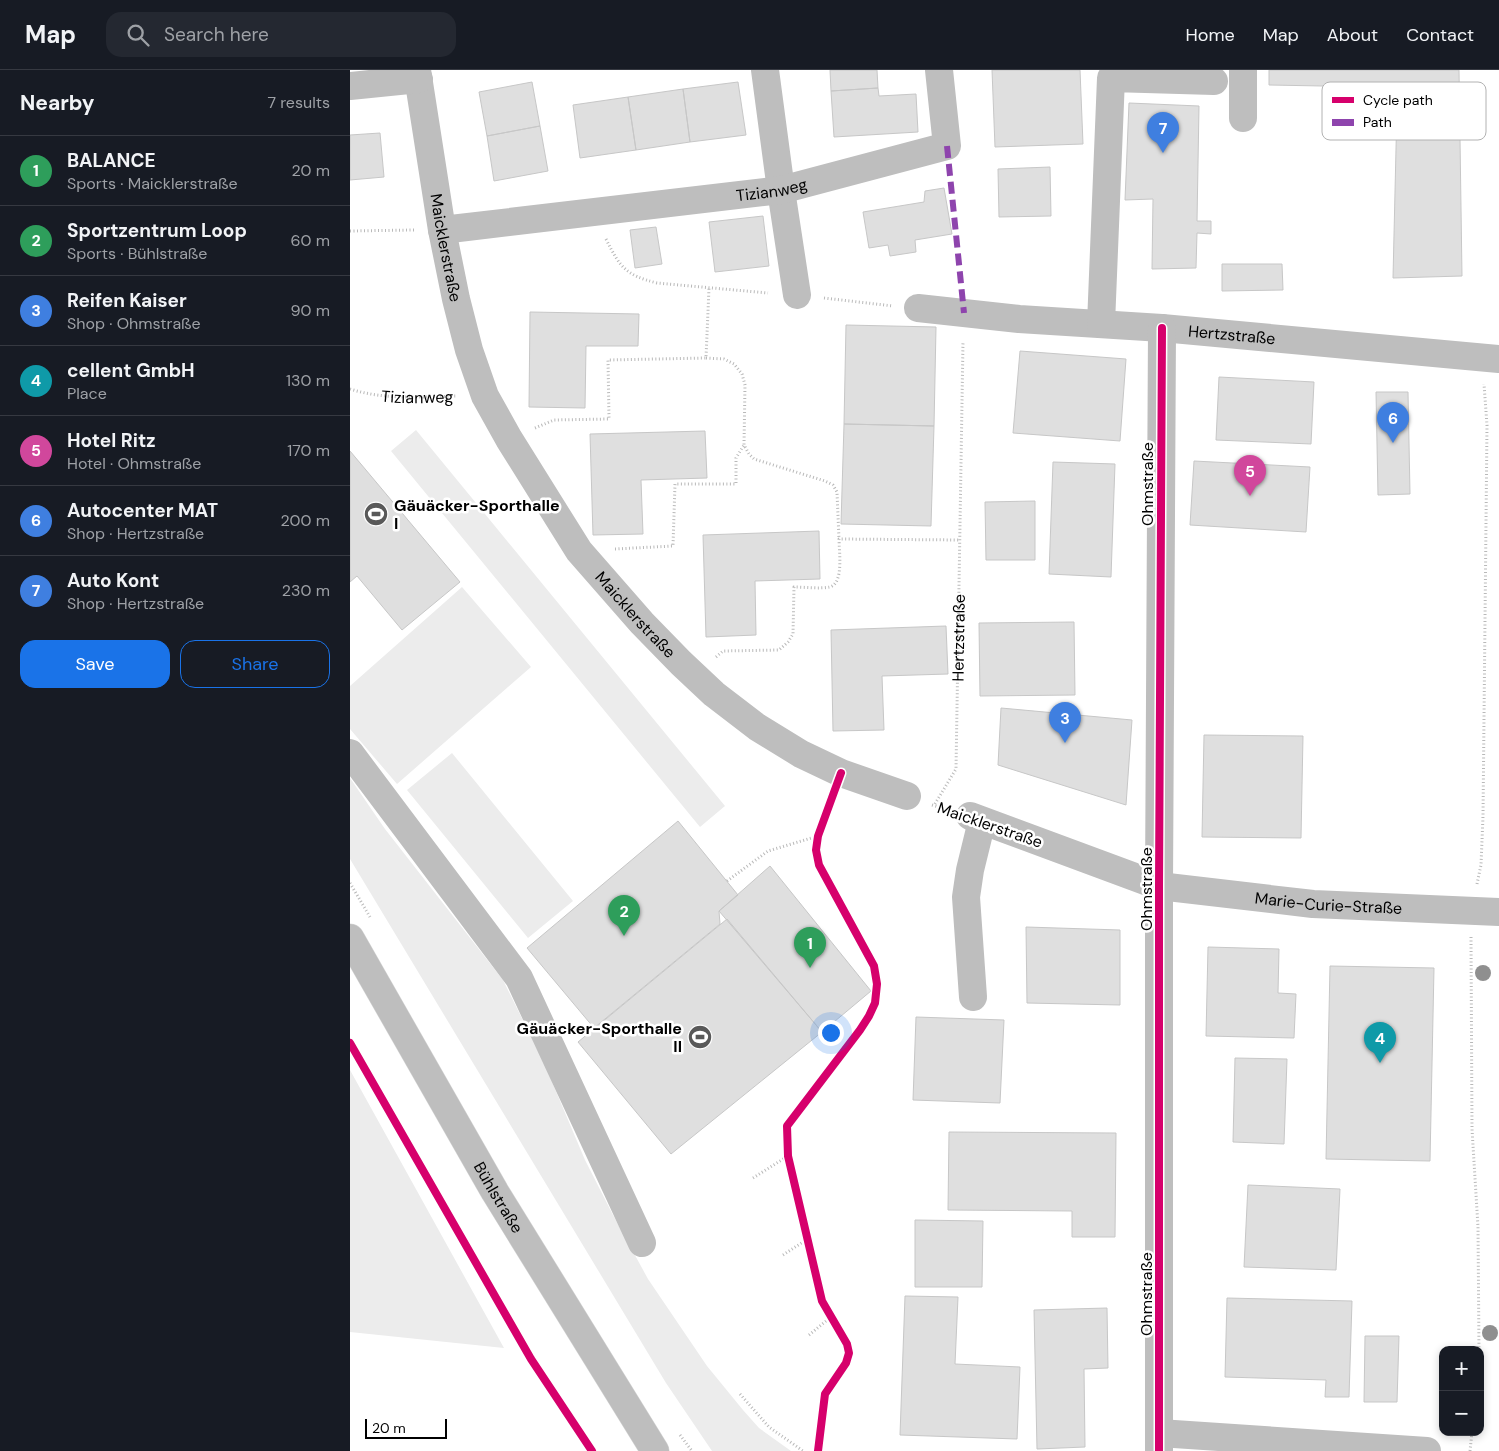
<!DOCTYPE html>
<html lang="en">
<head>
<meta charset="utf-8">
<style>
  :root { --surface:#171b24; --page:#242831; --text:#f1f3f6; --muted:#9ea1a6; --line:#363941; --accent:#1a73e8 }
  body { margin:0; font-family:"DM Sans",sans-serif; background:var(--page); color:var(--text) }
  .controls { position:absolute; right:15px; bottom:15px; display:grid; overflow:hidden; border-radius:10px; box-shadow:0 2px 8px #0003 }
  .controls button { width:45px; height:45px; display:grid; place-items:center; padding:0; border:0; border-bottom:1px solid var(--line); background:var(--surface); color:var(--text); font:25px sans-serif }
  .scale { position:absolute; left:15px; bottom:12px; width:82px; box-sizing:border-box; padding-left:5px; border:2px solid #000; border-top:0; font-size:14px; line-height:18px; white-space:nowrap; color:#000; -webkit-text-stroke:4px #fff; paint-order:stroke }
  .you { position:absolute; left:480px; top:962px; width:18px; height:18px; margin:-12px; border:4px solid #fff; border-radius:50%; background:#1a73e8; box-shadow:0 0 0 8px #1a73e833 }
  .badge { display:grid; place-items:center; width:32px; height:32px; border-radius:50%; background:var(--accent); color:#fff; font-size:16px; font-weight:700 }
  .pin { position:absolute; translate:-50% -41px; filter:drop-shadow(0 1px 2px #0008) }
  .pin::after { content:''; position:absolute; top:26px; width:18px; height:15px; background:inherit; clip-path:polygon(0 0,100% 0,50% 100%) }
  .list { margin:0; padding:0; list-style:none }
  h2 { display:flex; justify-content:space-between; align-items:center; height:65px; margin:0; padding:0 20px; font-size:21px }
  h2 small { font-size:16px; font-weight:400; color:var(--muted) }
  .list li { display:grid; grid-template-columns:32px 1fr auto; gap:15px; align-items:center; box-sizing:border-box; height:70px; padding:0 20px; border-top:1px solid var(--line) }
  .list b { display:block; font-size:19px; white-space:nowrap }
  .list p { margin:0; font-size:16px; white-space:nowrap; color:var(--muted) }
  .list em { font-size:16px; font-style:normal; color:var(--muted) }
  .actions { display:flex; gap:10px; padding:15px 20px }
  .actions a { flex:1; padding:11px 0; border:1px solid var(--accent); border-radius:15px; text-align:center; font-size:18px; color:var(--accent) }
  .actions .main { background:var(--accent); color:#fff }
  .icon { flex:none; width:28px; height:28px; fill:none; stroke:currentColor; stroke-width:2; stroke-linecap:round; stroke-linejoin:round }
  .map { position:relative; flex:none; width:1149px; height:1381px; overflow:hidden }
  header { display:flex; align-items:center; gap:30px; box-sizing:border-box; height:70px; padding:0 25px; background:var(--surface); border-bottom:1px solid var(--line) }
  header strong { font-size:24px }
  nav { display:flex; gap:28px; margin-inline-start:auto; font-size:18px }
  .search { width:350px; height:45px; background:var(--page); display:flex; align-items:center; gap:12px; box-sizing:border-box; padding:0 18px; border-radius:15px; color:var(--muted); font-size:19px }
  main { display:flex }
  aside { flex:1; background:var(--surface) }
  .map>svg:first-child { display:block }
</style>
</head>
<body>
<header>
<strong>Map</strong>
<div class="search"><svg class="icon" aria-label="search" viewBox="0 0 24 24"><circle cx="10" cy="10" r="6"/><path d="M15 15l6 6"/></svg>Search here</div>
<nav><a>Home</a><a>Map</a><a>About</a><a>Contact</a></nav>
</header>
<main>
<aside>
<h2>Nearby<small>7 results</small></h2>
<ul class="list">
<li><span class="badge" style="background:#2e9e5b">1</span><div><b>BALANCE</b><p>Sports · Maicklerstraße</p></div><em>20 m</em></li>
<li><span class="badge" style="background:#2e9e5b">2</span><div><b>Sportzentrum Loop</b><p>Sports · Bühlstraße</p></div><em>60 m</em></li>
<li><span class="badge" style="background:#3f7fe0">3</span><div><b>Reifen Kaiser</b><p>Shop · Ohmstraße</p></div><em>90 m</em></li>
<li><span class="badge" style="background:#0f9aa8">4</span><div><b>cellent GmbH</b><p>Place</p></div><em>130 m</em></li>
<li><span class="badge" style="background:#d1479c">5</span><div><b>Hotel Ritz</b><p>Hotel · Ohmstraße</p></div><em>170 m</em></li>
<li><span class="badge" style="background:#3f7fe0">6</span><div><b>Autocenter MAT</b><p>Shop · Hertzstraße</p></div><em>200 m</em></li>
<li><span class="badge" style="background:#3f7fe0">7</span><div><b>Auto Kont</b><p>Shop · Hertzstraße</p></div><em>230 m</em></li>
</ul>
<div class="actions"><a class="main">Save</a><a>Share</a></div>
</aside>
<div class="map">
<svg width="1149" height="1381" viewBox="0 0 1149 1381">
  <rect width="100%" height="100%" fill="#fff"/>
  <path fill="#ececec" d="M66,360L375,736L350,757L41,381Z
    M112,517L181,597L47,714L0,659V616Z
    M102,683L223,831L178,868L57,720Z
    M0,708L35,759L153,910L194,993L235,1090L263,1145L298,1209L357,1296L393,1340L409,1358L441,1381H362L316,1313L0,789Z
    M0,1000L154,1278L0,1262Z"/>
  <path fill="#dfdfdf" stroke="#c7c7c7" d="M480,0H527L528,18L481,21Z
    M642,0H730L733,74L645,77Z
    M919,0H1109L1112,206L1043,208L1047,36H1025L1026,17L919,15Z
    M182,12L190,56L137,66L129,22Z
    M388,12L396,65L340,72L333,19Z
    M528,18L529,26L566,24L568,62L484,67L481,21Z
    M333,19L340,72L286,80L278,27Z
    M278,27L286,80L230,88L223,35Z
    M779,33L849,36L847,151H861V164L847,163L846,198L802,199L803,129L775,130Z
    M190,56L198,101L144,111L137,66Z
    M30,63L34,107L0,110V65Z
    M700,97L701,146L649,147L648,99Z
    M594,118L602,164L565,170L566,182L540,186L538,175L519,178L513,142L574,132L575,121Z
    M413,146L419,196L365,202L359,152Z
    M306,157L312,194L285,198L280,160Z
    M872,194H932L933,220L872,221Z
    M180,242L289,244L288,276H236L235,338L179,337Z
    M496,255L586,257L584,356L494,354Z
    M670,281L776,289L770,371L663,363Z
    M869,307L964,312L961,374L866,370Z
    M1026,322H1058L1060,424L1028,425Z
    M494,354L584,356L581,456L491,454Z
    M355,361L357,408L291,410L293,464L243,465L240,364Z
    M0,381L110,512L52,560L7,506L0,512Z
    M844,391L960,397L956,462L840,455Z
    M703,392L765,394L761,507L699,504Z
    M685,431V490H636L635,432Z
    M469,461L470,509L405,511L406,565L356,567L353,465Z
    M724,552L725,625L630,626L629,553Z
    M596,556L598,604L532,606L534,660L483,661L481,560Z
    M651,638L782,650L776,735L648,695Z
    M854,665L953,666L951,768L852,767Z
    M328,751L388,825L369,841L370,854L244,958L177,878Z
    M420,796L521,921L472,962L369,841Z
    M377,849L472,962L321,1084L228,972Z
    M676,857L770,860V935L677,933Z
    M858,877L929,879L928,923L946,924L944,968L856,966Z
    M980,896L1084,898L1080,1091L976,1089Z
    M566,947L654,950L650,1033L563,1030Z
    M885,988L937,989L934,1074L883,1072Z
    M599,1062L766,1063L765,1167H722V1141L598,1140Z
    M898,1115L990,1119L986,1200L894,1197Z
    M565,1150L633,1151L632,1217H565Z
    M555,1226L608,1227L605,1294L670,1297L667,1369L550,1365Z
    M877,1228L1002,1231L999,1327H975L976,1310L875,1307Z
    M757,1238L758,1298L734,1299L735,1377L687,1379L684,1240Z
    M1015,1266H1049L1047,1332H1014Z"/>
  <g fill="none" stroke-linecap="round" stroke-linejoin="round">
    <g stroke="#dbdbdb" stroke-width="29">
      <g id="major">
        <path id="s7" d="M0,868L145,1122L305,1381"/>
      </g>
    </g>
    <g stroke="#b9b9b9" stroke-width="3" stroke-dasharray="1 2.5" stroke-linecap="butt">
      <path d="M0,161L64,160"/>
      <path d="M256,169C270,197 275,205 307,213L418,223"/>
      <path d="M474,228L543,236"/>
      <path d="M356,288L374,289L384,294L392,304L395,315L394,375L399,384L404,389L475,411L483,415L487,422L489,469"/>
      <path id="s1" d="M0,319C34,330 72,327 107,326"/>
      <path d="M185,358L204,350L259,349L258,290L356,288L359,218"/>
      <path d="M265,479L323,476L325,414H386V388L394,375"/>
      <path d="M366,587L373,581L429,580L438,572L443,564L444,517C455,517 470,519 480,517C494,513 489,481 489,469L610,470"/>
      <path id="s2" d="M585,734L606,699L613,271"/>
      <path d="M582,735L595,739"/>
      <path d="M377,811L418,781L468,766"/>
      <path d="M0,813L20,847"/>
      <path d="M1127,814L1131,795L1133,746L1137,355L1134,314"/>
      <path d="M1121,867L1122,1059L1128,1157L1129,1280"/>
      <path d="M403,1108L438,1086"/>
      <path d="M433,1185L456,1170"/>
      <path d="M459,1265L481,1247"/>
      <path d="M390,1324L419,1357L453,1381"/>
      <path d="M330,1365L342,1381"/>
      <path d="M468,1381L475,1324L496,1293L499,1283L497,1274L472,1231L438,1086L437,1056L510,960L519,946L525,933L527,914L524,896L469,795C463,768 472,753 481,729"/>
      <path d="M1120,1381L1122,1362"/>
    </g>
    <g stroke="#bebebe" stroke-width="28">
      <path id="s3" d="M67,0L92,160L106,229L119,280L135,326L159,369L229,481L292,553L331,593L364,624L407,657L451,684L491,703L557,726"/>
      <path d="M415,0L431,120L447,225"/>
      <path d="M0,16L69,9"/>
      <path d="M893,48V0"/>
      <path id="s4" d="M92,160L431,120L597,76L589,0"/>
      <path id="s5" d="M568,238L669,249L812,258L1149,289"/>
      <path d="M751,254L761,8L864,11"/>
      <path d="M0,683L169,908L292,1173"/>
      <path id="s6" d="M620,746L809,816L963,834L1149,842"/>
      <path d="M623,927L616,827L620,800L632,751"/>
      <path d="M809,1363L1077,1381"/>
      <path d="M809,1381V816L812,258"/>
    </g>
    <use href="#major" stroke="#bebebe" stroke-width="28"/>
    <path stroke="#8e44ad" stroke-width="6" stroke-dasharray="12 6" stroke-linecap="butt" d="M597,76L614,243"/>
    <g stroke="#fff" stroke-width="11">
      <path id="cycleway" d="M0,973L181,1289L242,1381
        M468,1381L475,1324L496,1293L499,1283L497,1274L472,1231L438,1086L437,1056L510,960L519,946L525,933L527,914L524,896L469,795L466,780L468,766L491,703
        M809,1381V816L812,258"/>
    </g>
    <use href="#cycleway" stroke="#d6006c" stroke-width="8"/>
  </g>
  <g fill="#8f8f8f">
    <circle cx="1133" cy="903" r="8"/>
    <circle cx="1140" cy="1263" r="8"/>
  </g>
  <defs>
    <g id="stadium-disc" transform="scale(1.25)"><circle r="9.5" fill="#595959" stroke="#fff"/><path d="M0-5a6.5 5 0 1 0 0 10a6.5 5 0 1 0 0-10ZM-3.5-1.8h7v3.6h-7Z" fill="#fff"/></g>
  </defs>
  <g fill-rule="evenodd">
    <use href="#stadium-disc" x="26" y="444"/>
    <use href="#stadium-disc" x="350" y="967"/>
  </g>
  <g text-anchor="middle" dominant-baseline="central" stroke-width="5" stroke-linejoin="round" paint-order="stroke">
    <g font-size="16" fill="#000" stroke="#fff">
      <text stroke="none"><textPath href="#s4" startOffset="332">Tizianweg</textPath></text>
      <text stroke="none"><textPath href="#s3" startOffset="180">Maicklerstraße</textPath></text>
      <text stroke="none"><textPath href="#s5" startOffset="315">Hertzstraße</textPath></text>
      <text stroke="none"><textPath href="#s1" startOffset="68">Tizianweg</textPath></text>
      <text transform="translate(797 414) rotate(-90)">Ohmstraße</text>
      <text stroke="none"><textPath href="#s3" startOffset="600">Maicklerstraße</textPath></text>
      <text stroke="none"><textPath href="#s2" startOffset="172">Hertzstraße</textPath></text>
      <text transform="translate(640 755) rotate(19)">Maicklerstraße</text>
      <text transform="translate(796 819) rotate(-90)">Ohmstraße</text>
      <text stroke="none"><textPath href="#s6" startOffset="372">Marie-Curie-Straße</textPath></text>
      <text stroke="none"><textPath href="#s7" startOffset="299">Bühlstraße</textPath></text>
      <text transform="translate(796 1224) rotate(-90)">Ohmstraße</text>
    </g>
    <g font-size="16" font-weight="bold" fill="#000" stroke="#fff" text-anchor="start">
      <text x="44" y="435">Gäuäcker-Sporthalle<tspan x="44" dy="18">I</tspan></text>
      <text x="332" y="958" text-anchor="end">Gäuäcker-Sporthalle<tspan x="332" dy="18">II</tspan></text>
    </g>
  </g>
  <rect x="972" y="12" width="164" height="58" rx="8" fill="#fff" stroke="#b2b2b2" stroke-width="1"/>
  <rect x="982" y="27" width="22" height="6" fill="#d6006c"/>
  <rect x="982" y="49" width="22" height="7" fill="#8e44ad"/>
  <g font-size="14" fill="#000">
    <text x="1013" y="35">Cycle path</text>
    <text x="1013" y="57">Path</text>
  </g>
</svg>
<div class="controls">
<button>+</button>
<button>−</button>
</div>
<div class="scale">20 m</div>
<div class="you"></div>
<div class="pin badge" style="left:460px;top:898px;background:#2e9e5b">1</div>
<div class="pin badge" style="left:274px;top:866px;background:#2e9e5b">2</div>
<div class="pin badge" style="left:715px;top:673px;background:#3f7fe0">3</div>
<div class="pin badge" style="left:1030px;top:993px;background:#0f9aa8">4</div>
<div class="pin badge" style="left:900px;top:426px;background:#d1479c">5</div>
<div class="pin badge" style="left:1043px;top:373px;background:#3f7fe0">6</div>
<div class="pin badge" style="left:813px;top:83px;background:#3f7fe0">7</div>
</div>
</main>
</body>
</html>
